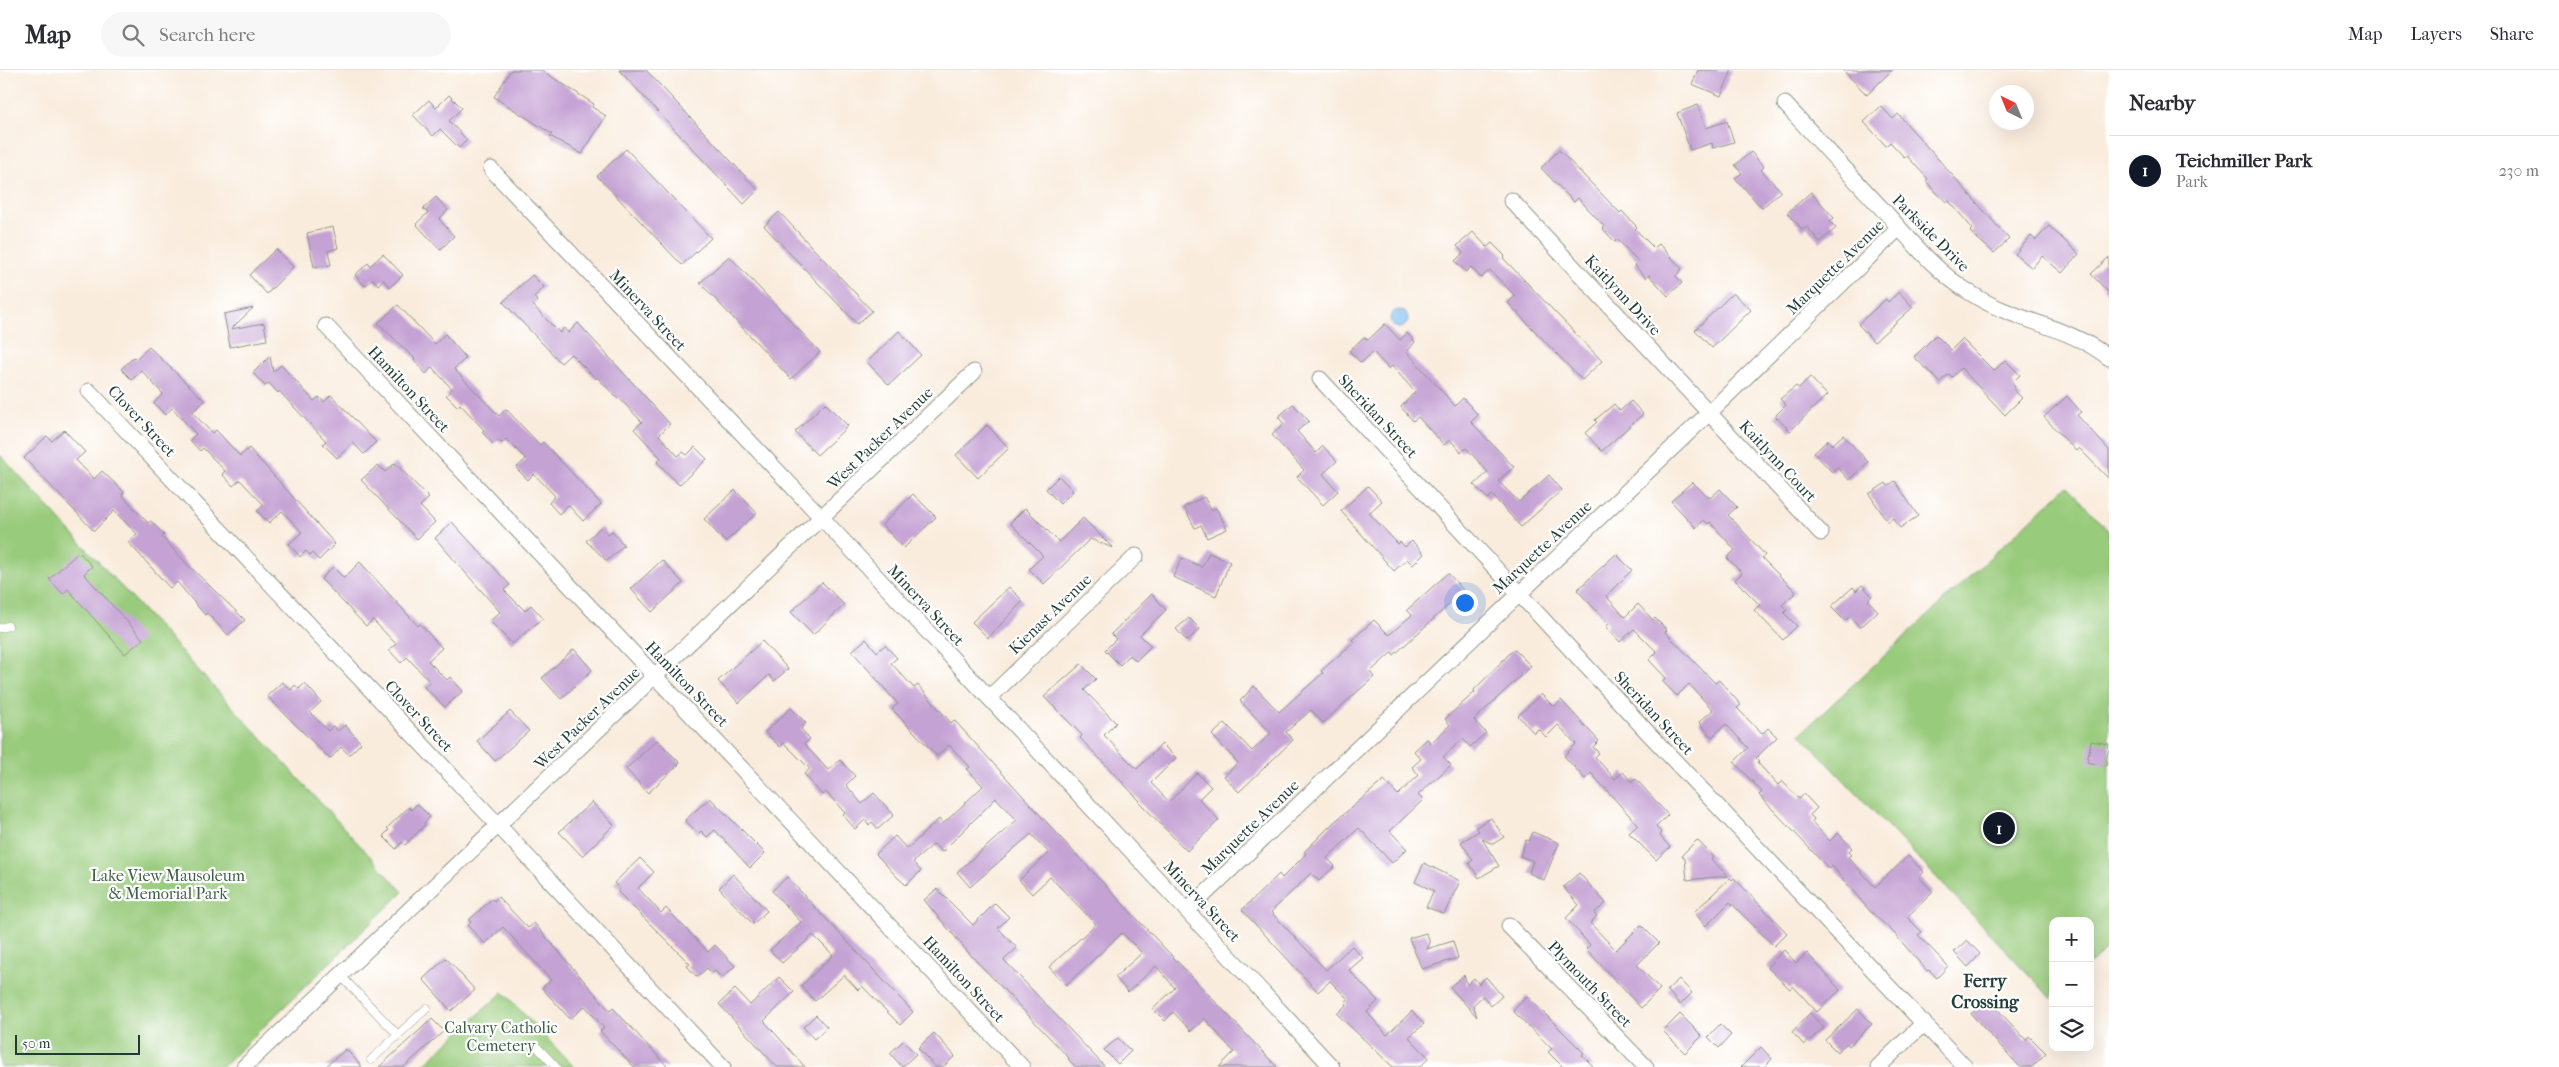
<!DOCTYPE html>
<html lang="en">
<head>
<meta charset="utf-8">
<style>
  :root { --surface:#fff; --page:#f7f7f7; --text:#2b2b33; --muted:#7c7c81; --line:#e1e1e2; --accent:#111827 }
  body { margin:0; font-family:"IM FELL French Canon",serif; background:var(--page); color:var(--text) }
  .controls { position:absolute; right:15px; bottom:15px; display:grid; overflow:hidden; border-radius:10px; box-shadow:0 5px 20px #0002 }
  .controls button { width:45px; height:45px; display:grid; place-items:center; padding:0; border:0; border-bottom:1px solid var(--line); background:var(--surface); color:var(--text); font:25px sans-serif }
  .compass { position:absolute; left:1989px; top:15px; width:45px; height:45px; border-radius:50%; background:var(--surface); box-shadow:0 5px 20px #0002; rotate:317deg }
  .scale { position:absolute; left:15px; bottom:12px; width:125px; box-sizing:border-box; padding-left:5px; border:2px solid #1f3d34; border-top:0; font-size:14px; line-height:18px; white-space:nowrap; color:#1f3d34; -webkit-text-stroke:4px #fff; paint-order:stroke }
  .you { position:absolute; left:1464px; top:532px; width:18px; height:18px; margin:-12px; border:4px solid #fff; border-radius:50%; background:#1a73e8; box-shadow:0 0 0 8px #1a73e833 }
  .badge { display:grid; place-items:center; width:32px; height:32px; border-radius:50%; background:var(--accent); color:#fff; font-size:16px; font-weight:700 }
  .pin { position:absolute; translate:-50% -50%; border:2px solid #fff; box-shadow:0 1px 5px #0006 }
  .list { margin:0; padding:0; list-style:none }
  h2 { display:flex; justify-content:space-between; align-items:center; height:65px; margin:0; padding:0 20px; font-size:21px }
  h2 small { font-size:16px; font-weight:400; color:var(--muted) }
  .list li { display:grid; grid-template-columns:32px 1fr auto; gap:15px; align-items:center; box-sizing:border-box; height:70px; padding:0 20px; border-top:1px solid var(--line) }
  .list b { display:block; font-size:19px; white-space:nowrap }
  .list p { margin:0; font-size:16px; white-space:nowrap; color:var(--muted) }
  .list em { font-size:16px; font-style:normal; color:var(--muted) }
  .icon { flex:none; width:28px; height:28px; fill:none; stroke:currentColor; stroke-width:2; stroke-linecap:round; stroke-linejoin:round }
  .map { position:relative; flex:none; width:2109px; height:997px; overflow:hidden }
  header { display:flex; align-items:center; gap:30px; box-sizing:border-box; height:70px; padding:0 25px; background:var(--surface); border-bottom:1px solid var(--line) }
  header strong { font-size:24px }
  nav { display:flex; gap:28px; margin-inline-start:auto; font-size:18px }
  .search { width:350px; height:45px; background:var(--page); display:flex; align-items:center; gap:12px; box-sizing:border-box; padding:0 18px; border-radius:28px; color:var(--muted); font-size:19px }
  main { display:flex }
  aside { flex:1; background:var(--surface) }
  .map>svg:first-child { display:block }
</style>
</head>
<body>
<header>
<strong>Map</strong>
<div class="search"><svg class="icon" aria-label="search" viewBox="0 0 24 24"><circle cx="10" cy="10" r="6"/><path d="M15 15l6 6"/></svg>Search here</div>
<nav><a>Map</a><a>Layers</a><a>Share</a></nav>
</header>
<main>
<div class="map">
<svg width="2109" height="997" viewBox="0 0 2109 997">
  <rect width="100%" height="100%" fill="#fff"/>
  <filter id="ink" filterUnits="userSpaceOnUse"><feTurbulence type="fractalNoise" baseFrequency=".02" numOctaves="2"/><feDisplacementMap in="SourceGraphic" scale="10" xChannelSelector="R" yChannelSelector="G"/><feConvolveMatrix kernelMatrix="1 2 1 2 8 2 1 2 1" color-interpolation-filters="sRGB"/></filter>
  <filter id="wash" filterUnits="userSpaceOnUse"><feTurbulence type="fractalNoise" baseFrequency=".0096" numOctaves="4" result="noise"/><feDisplacementMap in="SourceGraphic" scale="20" xChannelSelector="R" yChannelSelector="G"/><feGaussianBlur stdDeviation="1.12" result="paint"/><feColorMatrix in="noise" values="0 0 0 0 0 0 0 0 0 0 0 0 0 0 0 0 0 1.4 0 .05"/><feComposite in="paint" operator="in"/></filter>
  <g filter="url(#wash)">
    <rect width="100%" height="100%" fill="#f9ecdd"/>
    <path fill="#99cb7b" stroke="#5c8458" d="M0,385L403,822L222,997H0Z
      M2067,416L2109,461V877L2090,894V851H2053L2052,929L1800,664Z
      M503,922L574,997H421Z"/>
    <path fill="#7fbdf2" stroke="#4f7d93" d="M1390 249a9 9 0 1 1 18 0a9 9 0 1 1-18 0Z"/>
    <g id="blocks">
      <path fill="#c5a2d4" d="M511,0H541L594,34L592,37L606,46L582,84L550,66L552,64L494,27Z
        M619,0H646L758,120L744,134Z
        M1698,0H1732L1721,26L1692,14Z
        M1843,0H1892L1867,25Z
        M449,25L462,38L449,51L467,70L459,78L440,59L433,66L413,45L429,30L436,38Z
        M1698,35L1706,58L1727,51L1734,72L1713,78L1712,73L1690,80L1677,43Z
        M1881,36L1893,49L1898,44L2009,169L1994,183L1970,162L1973,159L1949,131L1947,132L1936,122L1926,111L1928,109L1907,86L1905,88L1890,72L1886,76L1864,52Z
        M626,79L711,168L682,195L597,106Z
        M1559,80L1620,143L1622,141L1637,157L1635,159L1654,178L1659,174L1682,199L1676,206L1682,213L1668,226L1649,205L1646,208L1634,195L1638,191L1617,169L1615,172L1602,158L1604,156L1578,128L1574,132L1541,98Z
        M1751,82L1764,97L1761,100L1781,121L1762,138L1735,108L1742,103L1735,95Z
        M1811,122L1834,148L1830,152L1836,158L1820,172L1807,157L1803,160L1787,143Z
        M436,127L448,140L439,149L454,166L440,180L416,154L428,143L423,139Z
        M779,142L872,241L857,254L764,156Z
        M2049,156L2079,184L2062,203L2042,186L2032,198L2015,184L2031,166L2036,170Z
        M333,157L338,178L328,181L331,195L314,197L307,163Z
        M1473,162L1487,177L1492,173L1505,186L1503,188L1602,291L1582,310L1508,233L1515,226L1490,200L1481,208L1471,197L1466,202L1455,191L1463,183L1457,176Z
        M276,179L293,197L267,224L249,205Z
        M383,184L403,205L390,217L383,210L378,215L373,209L365,216L355,205L368,193L370,196Z
        M729,186L820,282L791,309L700,213Z
        M2109,187V223L2091,204Z
        M532,205L544,217L534,227L537,231L533,235L545,248L560,263L564,258L568,263L578,253L670,354L659,365L678,386L683,382L687,385L695,377L707,389L679,415L657,392L661,388L634,359L642,352L619,328L618,329L597,307L596,309L571,284L561,293L503,232Z
        M1899,222L1913,237L1874,272L1858,254L1886,229L1888,232Z
        M1733,223L1751,240L1712,278L1695,260Z
        M398,235L435,274L445,264L466,288L454,299L499,346L506,339L540,375L543,372L601,434L583,451L568,435L559,444L549,433L555,426L534,404L528,410L516,398L526,389L506,369L502,373L498,370L493,374L482,362L484,360L460,334L458,337L446,325L452,319L432,297L426,304L414,290L415,289L378,253Z
        M253,238L231,259L264,253L267,270L230,277L224,244Z
        M1385,254L1400,270L1407,263L1415,272L1407,282L1455,336L1463,328L1478,345L1471,352L1514,397L1498,411L1519,432L1549,405L1562,420L1521,457L1492,425L1488,429L1474,415L1488,402L1466,378L1461,382L1450,370L1444,375L1418,347L1413,351L1401,337L1415,322L1392,296L1389,299L1373,282L1361,293L1349,281L1364,267L1368,270Z
        M899,261L921,285L889,315L867,292Z
        M1936,265L1951,280L1962,269L1994,301L2005,290L2020,305L2012,313L2015,317L2013,319L2022,328L2005,345L1961,298L1952,307L1949,304L1940,312L1914,287Z
        M149,277L205,331L192,342L212,363L216,360L240,386L249,378L335,474L319,490L312,483L310,485L306,481L300,487L289,474L302,462L282,441L269,453L257,441L264,435L240,410L233,416L222,404L225,401L203,378L200,381L190,370L196,364L172,338L165,345L154,333L163,324L141,300L132,310L121,299L134,287L136,289Z
        M270,286L273,302L281,295L314,331L319,327L324,332L331,325L376,372L364,384L353,373L337,388L323,374L326,371L279,321L278,323L269,313L265,316L253,303Z
        M1810,307L1827,325L1790,361L1775,346L1786,335L1780,329L1796,316L1799,318Z
        M2067,326L2081,342L2077,345L2109,380V409L2079,378L2076,381L2044,347Z
        M1631,331L1643,344L1602,381L1585,363L1597,352L1595,350L1614,334L1620,341Z
        M825,333L848,356L817,385L795,362Z
        M1293,334L1309,351L1297,361L1316,383L1323,376L1337,391L1323,404L1338,421L1323,435L1297,407L1304,400L1272,365L1284,354L1278,347Z
        M987,355L1009,378L978,408L956,385Z
        M64,360L85,382L76,390L94,409L102,401L124,422L122,425L148,453L151,451L164,465L162,467L185,492L245,550L228,565L207,543L205,545L177,512L170,518L128,472L137,464L114,441L94,461L24,388L47,366L52,371Z
        M1843,365L1868,392L1849,410L1837,397L1832,402L1814,383L1828,370L1832,375Z
        M395,393L429,428L420,436L435,452L417,469L361,410L378,395L385,402Z
        M1059,406L1073,421L1060,434L1046,419Z
        M1895,411L1918,446L1900,458L1893,448L1888,452L1869,424L1886,413L1888,416Z
        M1692,412L1710,428L1720,419L1737,437L1728,445L1765,485L1762,488L1796,522L1782,535L1787,540L1784,543L1797,556L1783,570L1754,540L1760,535L1735,510L1742,503L1727,488L1735,480L1710,452L1708,454L1704,450L1696,458L1671,431Z
        M1368,416L1382,431L1369,443L1398,474L1400,472L1405,477L1412,471L1424,484L1413,495L1407,489L1394,501L1341,441Z
        M735,420L757,443L725,472L704,449Z
        M913,424L936,447L904,478L882,455Z
        M1204,427L1211,440L1216,438L1227,459L1207,468L1201,455L1195,458L1184,437Z
        M1025,438L1059,472L1083,448L1113,478L1090,469L1044,514L1029,499L1043,486L1010,453Z
        M452,452L510,515L504,520L525,541L531,535L543,548L512,574L490,551L500,542L435,468Z
        M601,457L608,464L612,461L624,475L607,491L586,471Z
        M79,482L92,496L84,504L143,569L125,584L68,519L63,524L49,509Z
        M1209,483L1230,492L1216,526L1173,507L1182,488L1202,497Z
        M1616,484L1632,500L1606,526L1625,547L1638,534L1653,550L1655,548L1667,560L1665,562L1715,613L1719,610L1741,635L1737,638L1762,664L1768,658L1777,667L1756,688L1759,691L1757,692L1778,715L1782,711L1799,729L1804,724L1817,738L1810,745L1814,749L1812,752L1830,771L1838,763L1852,778L1848,782L1851,785L1848,787L1875,817L1908,786L1924,802L1919,807L1933,822L1907,847L1922,862L1918,865L1948,896L1937,908L1929,900L1927,901L1892,861L1869,840L1832,796L1829,799L1759,725L1762,722L1734,692L1748,678L1726,654L1712,667L1699,652L1713,640L1689,614L1677,626L1662,611L1666,608L1649,590L1657,582L1634,559L1620,572L1606,557L1609,554L1577,520Z
        M662,490L683,513L652,542L631,519Z
        M360,492L418,556L420,554L442,578L428,591L447,610L450,607L463,621L445,637L424,617L430,612L407,587L401,593L389,580L396,574L373,550L366,556L321,509L333,497L344,508Z
        M1448,503L1464,521L1394,585L1392,582L1370,602L1374,607L1338,639L1323,653L1311,640L1286,662L1293,670L1239,722L1224,706L1238,693L1212,665L1225,653L1252,681L1271,663L1240,631L1254,616L1279,642L1323,603L1321,601L1354,572L1352,570L1374,550L1389,565L1412,545L1407,540Z
        M822,512L844,535L813,565L791,542Z
        M1862,515L1872,526L1868,530L1878,541L1860,558L1850,546L1845,551L1831,537L1853,517L1856,521Z
        M1009,517L1023,531L988,568L972,552Z
        M1152,524L1166,540L1140,565L1151,576L1136,591L1130,585L1120,595L1105,580L1116,569L1111,564Z
        M1189,548L1200,559L1187,571L1176,559Z
        M866,569L877,582L885,575L897,588L891,593L914,618L918,615L951,653L954,650L1070,778L1277,997H1219L1234,982L1205,949L1191,961L1173,942L1165,951L1153,939L1175,918L1156,896L1128,922L1115,907L1142,883L1122,863L1066,915L1049,897L1096,854L1050,807L1032,824L1019,810L1049,783L1031,764L970,817L957,802L1017,750L996,728L942,782L934,774L913,792L921,801L906,815L897,807L876,784L895,766L907,779L939,749L943,754L983,716L967,699L970,697L949,675L937,686L892,639L898,634L852,581Z
        M762,571L788,599L774,611L769,605L739,633L718,611Z
        M574,579L592,600L561,629L542,608Z
        M1514,579L1531,596L1474,650L1486,663L1470,677L1463,669L1443,687L1451,695L1418,725L1423,730L1390,761L1407,779L1392,793L1359,758L1327,788L1335,796L1319,811L1311,803L1271,842L1326,900L1352,876L1363,888L1349,900L1378,931L1367,942L1387,965L1412,941L1424,954L1409,967L1429,988L1420,997H1393L1337,944L1347,934L1345,932L1348,929L1330,911L1318,922L1242,840L1279,804L1282,808L1306,784L1304,782L1332,754L1384,710L1398,725L1419,705L1412,697L1421,689L1414,681L1427,669L1431,673L1450,655L1445,649L1475,622L1474,620Z
        M1081,594L1096,609L1084,620L1116,653L1104,665L1123,685L1137,699L1162,674L1176,688L1151,713L1169,732L1197,703L1211,717L1199,729L1219,750L1187,781L1139,732L1140,731L1080,668L1082,665L1044,627Z
        M282,612L291,620L295,615L299,619L305,613L321,632L310,642L328,661L333,656L338,661L345,655L361,673L349,685L341,677L330,689L267,626Z
        M1541,624L1554,637L1561,630L1599,671L1593,677L1599,683L1595,687L1615,709L1623,702L1632,712L1636,709L1668,745L1656,757L1662,763L1660,766L1670,777L1656,790L1629,763L1638,755L1591,703L1585,709L1564,686L1576,674L1558,655L1546,667L1538,659L1534,663L1518,646Z
        M791,638L806,653L801,659L810,669L804,674L828,700L840,690L855,706L846,715L862,734L874,723L894,745L878,759L872,752L869,755L865,750L855,759L843,745L845,743L826,722L822,725L804,704L810,699L784,673L780,677L765,662Z
        M510,641L529,661L495,691L477,671Z
        M657,670L680,693L648,723L626,699Z
        M2091,671L2109,674L2106,696L2087,692Z
        M710,728L765,783L750,798L715,760L707,767L701,761L698,764L685,750Z
        M592,732L614,755L582,786L559,762Z
        M417,734L430,747L424,753L425,755L405,775L402,772L396,779L383,766L389,760L387,758L409,737L411,740Z
        M1491,748L1504,767L1493,774L1482,769L1499,796L1479,808L1469,793L1473,790L1461,772L1479,761L1476,757Z
        M1533,762L1559,773L1544,810L1529,803L1533,791L1520,786L1526,770L1529,771Z
        M1697,770L1714,787L1711,789L1728,806L1687,810L1685,789L1682,785Z
        M640,788L654,802L638,818L661,843L666,838L708,882L715,875L735,896L722,908L715,901L712,903L707,898L697,907L687,896L690,894L618,822L620,820L614,813Z
        M1424,793L1460,811L1444,844L1426,837L1434,821L1415,812Z
        M1579,803L1606,833L1594,843L1597,846L1590,853L1616,880L1641,855L1659,873L1637,895L1660,919L1641,938L1586,879L1590,875L1566,848L1579,835L1563,817Z
        M733,804L767,841L753,854L719,818Z
        M787,807L913,942L900,955L862,916L858,920L844,905L815,931L801,916L833,885L813,865L782,893L770,880L801,852L772,821Z
        M1730,808L1732,810L1734,808L1787,863L1774,876L1730,832L1706,856L1694,842Z
        M937,819L973,855L995,833L1009,847L998,858L1017,878L1004,890L1105,997H1076L1068,989L1069,988L967,881L924,830Z
        M498,827L528,858L534,853L610,941L613,938L668,997H634L600,961L604,958L585,936L570,949L542,918L551,910L503,857L485,874L468,856L471,852L469,850L492,829L494,831Z
        M1426,863L1430,873L1427,879L1453,871L1458,888L1422,899L1409,868Z
        M1967,870L1980,884L1968,897L1954,882Z
        M1784,880L1796,893L1807,883L1840,920L1817,942L1793,916L1790,919L1767,897Z
        M446,888L475,920L451,941L423,909Z
        M1464,905L1467,915L1474,908L1479,914L1486,907L1502,926L1491,936L1483,926L1473,935L1477,947L1450,917Z
        M779,907L794,922L764,951L805,997H777L719,934L735,919L750,935Z
        M1679,909L1692,923L1680,935L1667,920Z
        M1527,926L1584,983L1582,985L1594,997H1563L1548,982L1552,979L1513,941Z
        M1988,929L2026,970L2029,966L2046,983L2032,997H2020L1971,944Z
        M1858,939L1872,954L1849,976L1847,973L1837,982L1825,970Z
        M1810,943L1824,958L1804,975L1792,962Z
        M1680,944L1702,966L1685,983L1663,961Z
        M816,945L827,957L814,969L803,957Z
        M432,949L444,961L404,997H379Z
        M1720,954L1731,965L1719,978L1708,967Z
        M934,963L955,986L943,997H935L918,978Z
        M1118,968L1131,981L1118,994L1104,980Z
        M903,971L916,984L902,997L890,983Z
        M1761,977L1772,989L1764,997H1741Z
        M346,979L362,997H325Z"/>
    </g>
  </g>
  <g filter="url(#ink)">
    <use href="#blocks" fill-opacity="0" stroke="#8c9488" stroke-width="1"/>
    <g fill="none" stroke-linecap="round" stroke-linejoin="round">
      <g stroke="#8c9488" stroke-width="9">
        <path id="service" d="M0,558L8,556
          M341,906L398,965
          M538,978L556,997
          M371,990L427,938"/>
      </g>
      <g stroke="#8c9488" stroke-width="17">
        <path id="minor" d="M1785,34C1819,71 1852,107 1886,143C1912,172 1938,204 1972,224C2015,252 2068,255 2109,288
          M491,99L822,448L1332,997
          M1511,130L1821,463
          M326,256L1022,997
          M1320,309L1651,666L1965,997
          M89,321L499,756L723,997
          M989,628L1136,486
          M1187,841L1709,343L1899,158
          M1509,856L1646,997
          M244,997L974,302
          M1878,997L1924,953"/>
      </g>
      <use href="#service" stroke="#fff" stroke-width="8"/>
      <use href="#minor" stroke="#fff" stroke-width="15"/>
    </g>
  </g>
  <g text-anchor="middle" dominant-baseline="central" stroke-width="4.5" stroke-linejoin="round" paint-order="stroke">
    <g font-size="16" fill="#1f3d34" stroke="#fff">
      <text transform="translate(1931 163) rotate(45)">Parkside Drive</text>
      <text transform="translate(1835 197) rotate(-44)">Marquette Avenue</text>
      <text transform="translate(1623 225) rotate(47)">Kaitlynn Drive</text>
      <text transform="translate(648 240) rotate(47)">Minerva Street</text>
      <text transform="translate(409 319) rotate(47)">Hamilton Street</text>
      <text transform="translate(1378 346) rotate(47)">Sheridan Street</text>
      <text transform="translate(142 351) rotate(47)">Clover Street</text>
      <text transform="translate(880 368) rotate(-44)">West Packer Avenue</text>
      <text transform="translate(1778 391) rotate(47)">Kaitlynn Court</text>
      <text transform="translate(1542 477) rotate(-43)">Marquette Avenue</text>
      <text transform="translate(926 535) rotate(47)">Minerva Street</text>
      <text transform="translate(1050 544) rotate(-44)">Kienast Avenue</text>
      <text transform="translate(687 614) rotate(46)">Hamilton Street</text>
      <text transform="translate(1654 643) rotate(47)">Sheridan Street</text>
      <text transform="translate(419 646) rotate(47)">Clover Street</text>
      <text transform="translate(587 648) rotate(-44)">West Packer Avenue</text>
      <text transform="translate(1250 757) rotate(-44)">Marquette Avenue</text>
      <text transform="translate(1202 831) rotate(47)">Minerva Street</text>
      <text transform="translate(964 909) rotate(47)">Hamilton Street</text>
      <text transform="translate(1590 914) rotate(46)">Plymouth Street</text>
    </g>
    <g font-size="16" fill="#3e6046" stroke="#fff">
      <text x="168" y="805">Lake View Mausoleum<tspan x="168" dy="18">&amp; Memorial Park</tspan></text>
      <text x="501" y="957">Calvary Catholic<tspan x="501" dy="18">Cemetery</tspan></text>
    </g>
    <g font-size="18" font-weight="bold" fill="#1f3d34" stroke="#fff">
      <text x="1985" y="911">Ferry<tspan x="1985" dy="21">Crossing</tspan></text>
    </g>
  </g>
</svg>
<div class="controls">
<button>+</button>
<button>−</button>
<button><svg class="icon" aria-label="layers" viewBox="0 0 24 24"><path d="M12 4l9 5-9 5-9-5zM3 14l9 5 9-5"/></svg></button>
</div>
<svg class="compass" viewBox="-18 -18 36 36"><path d="M0-13l5 13h-10z" fill="#e53935"/><path d="M0 13l5-13h-10z" fill="#7c7c81"/></svg>
<div class="scale">50 m</div>
<div class="you"></div>
<div class="pin badge" style="left:1999px;top:758px">1</div>
</div>
<aside>
<h2>Nearby<small></small></h2>
<ul class="list">
<li><span class="badge">1</span><div><b>Teichmiller Park</b><p>Park</p></div><em>230 m</em></li>
</ul>
</aside>
</main>
</body>
</html>
